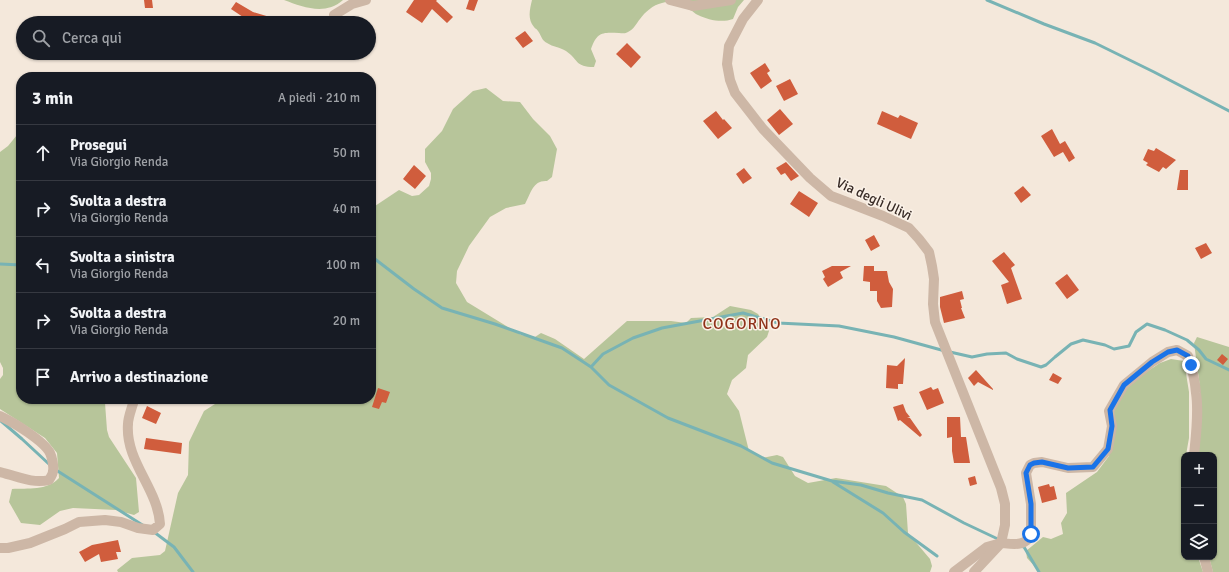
<!DOCTYPE html>
<html lang="it">
<head>
<meta charset="utf-8">
<style>
  :root { --surface:#171b24; --page:#242831; --text:#f1f3f6; --muted:#9ea1a6; --line:#363941 }
  body { margin:0; font-family:Signika,sans-serif; background:var(--page); color:var(--text) }
  .controls { position:absolute; right:12px; bottom:12px; display:grid; overflow:hidden; border-radius:8px; box-shadow:0 1px 3px #0004 }
  .controls button { width:36px; height:36px; display:grid; place-items:center; padding:0; border:0; border-bottom:1px solid var(--line); background:var(--surface); color:var(--text); font:20px sans-serif }
  .stop { position:absolute; width:12px; height:12px; margin:-9px; border:3px solid #1a73e8; border-radius:50%; background:#fff }
  .stop.end { background:#1a73e8; border-color:#fff; box-shadow:0 1px 4px #0008 }
  .list { margin:0; padding:0; list-style:none }
  h2 { display:flex; justify-content:space-between; align-items:center; height:52px; margin:0; padding:0 16px; font-size:17px }
  h2 small { font-size:13px; font-weight:400; color:var(--muted) }
  .list li { display:grid; grid-template-columns:26px 1fr auto; gap:12px; align-items:center; box-sizing:border-box; height:56px; padding:0 16px; border-top:1px solid var(--line) }
  .list b { display:block; font-size:15px; white-space:nowrap }
  .list p { margin:0; font-size:13px; white-space:nowrap; color:var(--muted) }
  .list em { font-size:13px; font-style:normal; color:var(--muted) }
  .icon { flex:none; width:22px; height:22px; fill:none; stroke:currentColor; stroke-width:2; stroke-linecap:round; stroke-linejoin:round }
  .map { position:relative; flex:none; width:1229px; height:572px; overflow:hidden }
  .search { position:absolute; background:var(--surface); box-shadow:0 1px 3px #0004; left:16px; top:16px; width:360px; height:44px; display:flex; align-items:center; gap:10px; box-sizing:border-box; padding:0 14px; border-radius:22px; color:var(--muted); font-size:15px }
  .panel { position:absolute; background:var(--surface); box-shadow:0 1px 3px #0004; left:16px; top:72px; width:360px; height:332px; border-radius:16px }
  .map>svg:first-child { display:block }
</style>
</head>
<body>
<div class="map">
<svg width="1229" height="572" viewBox="0 0 1229 572">
  <rect width="100%" height="100%" fill="#f4e8db"/>
  <path fill="#b7c59a" d="M284,0H343C325,16 303,7 284,0Z
    M532,0H744L738,7L733,19C722,23 708,20 698,15C695,14 693,11 690,10C681,5 671,0 662,3C653,5 645,12 640,19C636,24 634,29 628,32C625,34 622,33 619,33C602,32 597,32 591,49L596,61L594,67C575,67 579,60 566,51C560,47 553,47 547,43C542,41 541,35 538,31C535,27 536,30 534,27C527,19 530,9 532,0Z
    M486,88L503,101L520,102L533,119L550,136L557,149L552,177L547,181C533,180 531,193 525,204L506,208L490,217L469,246L457,271L456,283L467,302L521,335L535,337L541,333L555,339L584,359L627,321H671L686,323L691,318L713,317L730,306L751,310L758,314L769,331L767,337L748,355L746,368L732,380L727,394L739,411L749,451L762,458L777,455L783,457L795,476L808,483L836,478L886,486L903,497L906,504L908,533L930,559L932,566L930,572H118L117,570L132,558L160,555L165,551L178,493L188,475L189,442L204,411L215,404L214,399H371V207L375,206L399,190L412,196L419,195L429,186L431,179V173L425,162V149L442,131L453,109L473,91Z
    M17,135L21,136V399H107L105,403L107,430L109,437L136,478L139,512L134,515L116,510L73,508L60,511L40,525L21,523L9,502L12,489C28,488 47,491 59,478L57,453L45,438L0,409V379L3,375V368L0,362V152L8,146Z
    M1197,337L1229,347V572H1213L1209,557H1214V455H1198L1200,387L1194,343Z
    M1171,359L1184,361L1189,392V438L1186,455H1184C1184,467 1182,479 1184,490V557H1198L1203,572H1039V571L1027,558L1026,551L1043,537L1051,539L1063,534L1061,523L1067,513L1066,493L1097,472L1109,456L1114,410L1130,383L1160,363Z"/>
  <g fill="none" stroke-linecap="round" stroke-linejoin="round">
    <path stroke="#78b3b4" stroke-width="3" d="M987,0L1044,24L1095,43L1154,72L1229,111
      M371,256L414,289L442,308L495,324L562,348L591,367L609,385L668,418L741,446L772,463L832,481L861,485L888,493L922,500L964,523L1000,540
      M0,264L21,265
      M950,352L972,357L987,354L1006,353L1017,359L1041,367L1046,365L1055,357L1071,344L1083,340L1105,345L1114,349L1129,346L1136,332L1147,324L1165,330L1187,340L1199,350L1206,359L1229,370
      M591,367L603,354L633,338L662,328L743,313L778,323L839,326L894,337L945,351
      M1,421L22,439L50,465
      M56,470L144,526
      M833,482L883,513L904,532L937,556
      M154,532L174,547L193,572
      M1021,546L1024,547L1039,572"/>
  </g>
  <path fill="#d05d3d" d="M144,0H152L153,8H145Z
    M414,0H437L436,1L453,17L447,23L432,9L422,23L406,12Z
    M469,0H478L474,11L466,9Z
    M236,2L253,12L283,21V23H240L243,17L231,9Z
    M525,31L533,41L523,48L515,38Z
    M627,43L641,57L631,68L616,54Z
    M765,63L770,71L767,73L772,81L761,89L750,73Z
    M790,79L798,94L784,101L776,86Z
    M780,109L793,124L779,135L767,120Z
    M716,111L723,120L724,119L732,128L718,139L703,121Z
    M882,111L898,118L900,115L918,123L911,139L877,124Z
    M1052,129L1060,144L1065,141L1075,158L1069,162L1063,152L1054,157L1041,136Z
    M1156,148L1176,160L1166,169L1163,167L1159,172L1146,165L1148,163L1143,160L1148,149L1154,151Z
    M786,162L799,176L791,181L785,173L781,175L776,168Z
    M414,165L426,176L415,189L403,179Z
    M744,168L752,178L743,184L736,174Z
    M1180,170H1188V190H1177Z
    M1023,186L1031,195L1021,203L1014,193Z
    M799,191L818,203L809,217L790,204Z
    M874,235L880,246L871,251L865,240Z
    M1206,243L1212,253L1201,259L1195,248Z
    M1004,252L1015,265L1011,268L1022,299L1007,304L1001,285L1009,282L992,261Z
    M832,266H851L840,272L843,278L828,287L823,279L825,277L822,271Z
    M864,266H874V271H887L889,282L893,289L892,307L881,308L877,301V291H870V282L863,281Z
    M1067,274L1079,290L1067,299L1055,283Z
    M962,291L964,299L960,300L962,308H961L965,318L944,323L940,307V297Z
    M1222,354L1228,359L1223,365L1217,360Z
    M905,358L903,384H898V389L886,388L887,365L897,366Z
    M976,370L993,389V390L978,382L974,386L968,378Z
    M1053,373L1062,378L1058,384L1049,380Z
    M931,387L933,390L938,388L944,403L927,410L919,392Z
    M378,388L390,392L386,403L382,402L379,409L372,407Z
    M903,404L906,412L910,417L907,418H910L922,435L920,437L900,420L898,421L893,407Z
    M147,406L161,413L156,424L142,418Z
    M947,417H960L961,437H966L970,463H954L952,451V437L947,438Z
    M146,438L182,443L181,454L144,449Z
    M975,476L977,484L970,486L968,478Z
    M1049,484L1050,487L1054,486L1057,499L1042,503L1038,487Z
    M118,540L121,552H116L118,559L101,562L99,554L85,562L79,552L92,545Z"/>
  <g fill="none" stroke-linecap="round" stroke-linejoin="round">
    <path stroke="#cdb7a6" stroke-width="10" d="M670,0L693,6L731,0
      M334,15L352,4L366,0
      M0,416C13,422 44,441 50,453C52,457 54,467 53,471C53,474 51,477 49,480C32,484 17,476 0,472
      M0,548H8L30,543L65,529L79,522L105,520L121,522L138,528L153,530L160,524C158,489 125,461 128,424C128,417 132,408 134,400L136,399
      M954,572L987,547L1001,543"/>
    <path stroke="#cdb7a6" stroke-width="10" d="M758,0L743,19L729,46L727,64L730,80L735,93L763,129L810,178L831,196L839,199L883,216L909,228L919,239L929,252L932,266L934,279L933,304L935,322L1001,488L1005,504V525L1001,543
      M1001,543C1013,544 1026,547 1031,534V504L1026,473L1030,465L1034,463L1042,462L1068,468L1093,467L1108,449L1112,426L1109,411L1124,385L1152,362L1168,352L1177,350L1188,356C1192,368 1195,380 1196,393C1199,412 1196,435 1194,455
      M1204,557L1208,572
      M974,572L1001,543"/>
  </g>
  <g fill="none" stroke-linecap="round" stroke-linejoin="round">
    <path stroke="#1a73e8" stroke-width="5" d="M1031,534V504L1026,473L1030,465L1034,463L1042,462L1068,468L1093,467L1108,449L1112,426L1110,410L1124,385L1152,362L1168,352L1177,350L1188,356L1191,365"/>
  </g>
  <g text-anchor="middle" dominant-baseline="central" stroke-width="3" stroke-linejoin="round" paint-order="stroke">
    <g font-size="14" fill="#392c27" stroke="#fbf2e8">
      <text transform="translate(874 199) rotate(25)">Via degli Ulivi</text>
    </g>
    <g font-size="16" letter-spacing="1" fill="#8f3219" stroke="#fbf2e8">
      <text x="742" y="324">COGORNO</text>
    </g>
  </g>
</svg>
<div class="controls">
<button>+</button>
<button>−</button>
<button><svg class="icon" aria-label="layers" viewBox="0 0 24 24"><path d="M12 4l9 5-9 5-9-5zM3 14l9 5 9-5"/></svg></button>
</div>
<div class="stop" style="left:1031px;top:534px"></div>
<div class="stop end" style="left:1191px;top:365px"></div>
<div class="search"><svg class="icon" aria-label="search" viewBox="0 0 24 24"><circle cx="10" cy="10" r="6"/><path d="M15 15l6 6"/></svg>Cerca qui</div>
<section class="panel">
<h2>3 min<small>A piedi · 210 m</small></h2>
<ul class="list">
<li><svg class="icon" aria-label="ahead" viewBox="0 0 24 24"><path d="M12 20V5M6 11l6-6 6 6"/></svg><div><b>Prosegui</b><p>Via Giorgio Renda</p></div><em>50 m</em></li>
<li><svg class="icon" aria-label="right" viewBox="0 0 24 24"><path d="M7 20v-9h11M14 6l5 5-5 5"/></svg><div><b>Svolta a destra</b><p>Via Giorgio Renda</p></div><em>40 m</em></li>
<li><svg class="icon" aria-label="left" viewBox="0 0 24 24"><path d="M17 20v-9H6M10 6l-5 5 5 5"/></svg><div><b>Svolta a sinistra</b><p>Via Giorgio Renda</p></div><em>100 m</em></li>
<li><svg class="icon" aria-label="right" viewBox="0 0 24 24"><path d="M7 20v-9h11M14 6l5 5-5 5"/></svg><div><b>Svolta a destra</b><p>Via Giorgio Renda</p></div><em>20 m</em></li>
<li><svg class="icon" aria-label="arrive" viewBox="0 0 24 24"><path d="M6 21V4h12l-3 4 3 4H6"/></svg><div><b>Arrivo a destinazione</b></div></li>
</ul>
</section>
</div>
</body>
</html>
